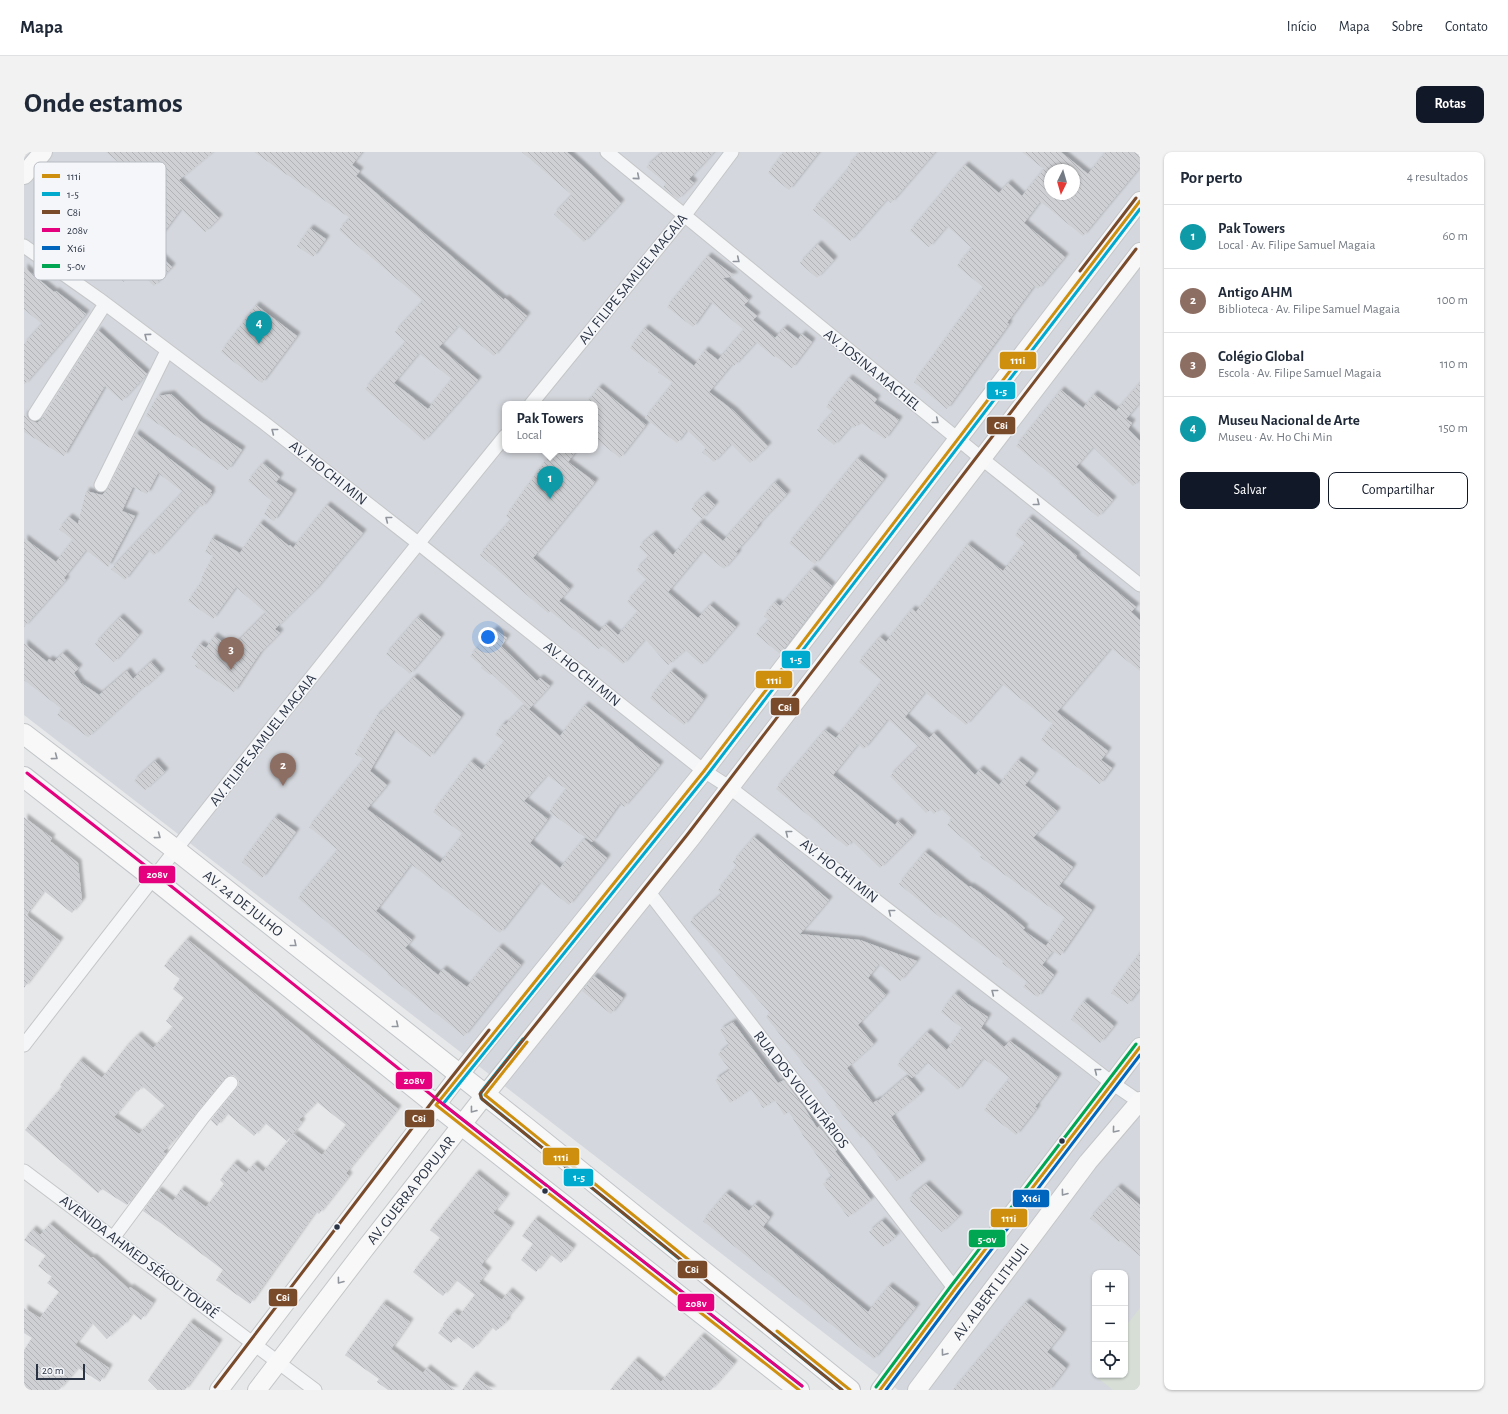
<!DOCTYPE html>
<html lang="pt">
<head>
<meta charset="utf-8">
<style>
  :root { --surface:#fff; --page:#f2f2f3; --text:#1f2937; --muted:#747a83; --line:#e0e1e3; --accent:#111827 }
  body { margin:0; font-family:"Alegreya Sans",sans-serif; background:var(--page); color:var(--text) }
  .controls { position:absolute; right:12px; bottom:12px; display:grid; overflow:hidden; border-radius:8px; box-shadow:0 1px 3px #0004 }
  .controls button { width:36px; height:36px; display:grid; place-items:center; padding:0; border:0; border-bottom:1px solid var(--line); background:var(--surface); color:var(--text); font:20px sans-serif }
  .compass { position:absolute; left:1020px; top:12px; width:36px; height:36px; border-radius:50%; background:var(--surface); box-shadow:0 1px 3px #0004; rotate:185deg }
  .scale { position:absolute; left:12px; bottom:10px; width:49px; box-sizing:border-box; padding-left:4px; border:2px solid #2b3445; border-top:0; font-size:11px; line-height:14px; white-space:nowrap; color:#2b3445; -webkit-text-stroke:3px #f4f6f9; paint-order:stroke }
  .you { position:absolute; left:464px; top:485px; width:14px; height:14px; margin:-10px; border:3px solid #fff; border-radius:50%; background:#1a73e8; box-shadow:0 0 0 6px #1a73e833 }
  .badge { display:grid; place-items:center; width:26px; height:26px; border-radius:50%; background:var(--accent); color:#fff; font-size:13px; font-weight:700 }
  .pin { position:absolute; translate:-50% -33px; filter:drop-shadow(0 1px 2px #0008) }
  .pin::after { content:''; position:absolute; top:21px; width:14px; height:12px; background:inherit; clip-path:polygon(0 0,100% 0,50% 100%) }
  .popup { position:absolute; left:478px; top:249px; width:96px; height:52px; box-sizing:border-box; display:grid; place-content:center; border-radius:8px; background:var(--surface); filter:drop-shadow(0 1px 3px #0005); font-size:13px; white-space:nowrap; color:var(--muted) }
  .popup b { font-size:15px; color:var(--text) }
  .popup::after { content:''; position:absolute; left:50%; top:100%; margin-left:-8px; border:8px solid transparent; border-top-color:var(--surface) }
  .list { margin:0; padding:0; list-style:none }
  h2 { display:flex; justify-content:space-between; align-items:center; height:52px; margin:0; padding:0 16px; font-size:17px }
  h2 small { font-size:13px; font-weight:400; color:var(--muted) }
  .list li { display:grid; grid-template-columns:26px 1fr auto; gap:12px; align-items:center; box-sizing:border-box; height:64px; padding:0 16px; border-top:1px solid var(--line) }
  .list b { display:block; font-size:15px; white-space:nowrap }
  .list p { margin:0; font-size:13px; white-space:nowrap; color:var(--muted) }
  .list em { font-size:13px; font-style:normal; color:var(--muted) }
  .actions { display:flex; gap:8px; padding:12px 16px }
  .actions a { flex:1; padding:9px 0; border:1px solid var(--accent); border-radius:8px; text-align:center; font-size:14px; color:var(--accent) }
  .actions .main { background:var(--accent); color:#fff }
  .icon { flex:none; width:22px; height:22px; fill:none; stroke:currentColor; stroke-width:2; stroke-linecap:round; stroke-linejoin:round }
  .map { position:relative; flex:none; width:1116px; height:1238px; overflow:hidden; border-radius:8px }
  header { display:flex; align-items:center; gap:24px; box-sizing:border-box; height:56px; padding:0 20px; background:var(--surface); border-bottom:1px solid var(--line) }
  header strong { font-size:19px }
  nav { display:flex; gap:22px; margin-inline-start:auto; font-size:14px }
  .intro { display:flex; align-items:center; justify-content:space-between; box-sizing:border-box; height:96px; padding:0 24px }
  h1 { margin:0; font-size:28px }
  .button { padding:10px 18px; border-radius:8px; background:var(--accent); color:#fff; font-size:14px; font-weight:700 }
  main { display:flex; gap:24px; padding:0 24px }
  aside { flex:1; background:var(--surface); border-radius:8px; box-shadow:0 1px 3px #0004 }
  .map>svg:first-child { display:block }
</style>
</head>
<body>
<header>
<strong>Mapa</strong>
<nav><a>Início</a><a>Mapa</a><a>Sobre</a><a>Contato</a></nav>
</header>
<div class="intro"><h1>Onde estamos</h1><a class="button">Rotas</a></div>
<main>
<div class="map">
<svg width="1116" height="1238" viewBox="0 0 1116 1238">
  <defs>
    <pattern id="building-back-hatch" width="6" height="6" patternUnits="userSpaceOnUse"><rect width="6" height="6" fill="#ced0d3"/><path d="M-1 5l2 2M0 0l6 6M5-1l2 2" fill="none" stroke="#b1b3b6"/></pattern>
    <filter id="shadow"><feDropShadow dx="3.5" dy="-3.5" stdDeviation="1" flood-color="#0004"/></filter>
  </defs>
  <rect width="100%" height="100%" fill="#e6e8ea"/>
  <path fill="#d4d7dd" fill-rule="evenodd" d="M0,0H1116V1238H874L0,563ZM1026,18H1050V42H1026ZM481,252H571V298H481ZM1071,1121H1101V1223H1071Z"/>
  <path fill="#d6ded6" d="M1116,1156V1238H1089L1066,1220L1071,1214V1223H1101V1175Z"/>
  <path fill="url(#building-back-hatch)" fill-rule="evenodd" filter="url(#shadow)" d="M82,0H189L155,28L195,66L181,80L157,57L128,96L148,115L130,134L111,116L100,130L64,99L110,49L87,30L99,14Z
    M230,0H338L328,13L336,19L332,24L480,148L481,146L503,164L470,204L434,174L415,195L454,228L400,289L341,237L382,190L371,180L399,149L315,78L326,66ZM395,201L428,227L404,257L370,231Z
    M498,0H543L563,18L597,51L560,90L530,62L548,43Z
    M639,0H690L665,27L670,31L654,47L639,35L642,31L622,15Z
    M760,0H795L765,38L744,21Z
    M836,0H911L867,51L863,47L826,89L789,58L825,16L824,14Z
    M998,0H1037L1064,22L1082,0H1116V15L1059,84L1017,50L1015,51L1000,71L1041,105L1014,137L1010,134L983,171L985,172L923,257L890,230L959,135L933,114L948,96L923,74L905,95L886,79L941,13L975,41L984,31L998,44L1020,17ZM1026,18H1050V42H1026Z
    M56,16L85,38L47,86L19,64Z
    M286,76L302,87L289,105L273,94Z
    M794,92L810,108L793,126L776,111Z
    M684,104L711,124L699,126L725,148L720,153L733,164L729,168L751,186L760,176L774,187L778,182L788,190L768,216L751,204L750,205L732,190L710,214L708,212L685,240L710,259L744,294L726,311L707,292L690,310L678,300L682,296L663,278L653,291L621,266L649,231L634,220L635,218L606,196L621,176L670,214L681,198L694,208L720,178L687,150L669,175L643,155Z
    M0,115L30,140L32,139L62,162L0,233V192L18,172L0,157Z
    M232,153L273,184L238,231L197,200Z
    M74,178L123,222L98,249L81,234L40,304L0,280V262L6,268L13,271L18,267Z
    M825,226L853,247L850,251L875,268L861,287L836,270L830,276L827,274L810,293L793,278L809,260L802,255Z
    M1116,231V250L1102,267L1108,271L1104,277L1116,289V327L1109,334L1069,295L1052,315L1089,348L1074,365L1035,331L1036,330L992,294L1037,238L1059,256L1070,242L1092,259Z
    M575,235L622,273L596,306L571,286V252H562Z
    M147,242L176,269L218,298L204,318L122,264L134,244Z
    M112,281L188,339L186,341L188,342L178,355L175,353L130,403L124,398L101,428L87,417L159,340L134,321L123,342L109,335L98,359L111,364L84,415L62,398L40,426L42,428L0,475V386L32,410L49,388L35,377L45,365L54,372L62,339L78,343L84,337Z
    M529,298H553L544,310L571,330L509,406L546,437L535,449L575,480L582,472L594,483L614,460L603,450L623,428L612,418L625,405L615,395L629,382L649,403L676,370L699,389L751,330L763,342L733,374L734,375L712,400L714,401L700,417L678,399L644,440L674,466L686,453L712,475L678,513L661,498L644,513L621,487L599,512L578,494L575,497L526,459L524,461L456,403L487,368L482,364Z
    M834,306L860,327L791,412L765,391Z
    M239,311L256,325L252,330L269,341L250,369L240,362L248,349L224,329Z
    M680,343L691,353L678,367L667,357Z
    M303,353L339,381L292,437L251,477L256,481L236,501L210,540L171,514L174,510L167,505L176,492L182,496L190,484L207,496L242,461L212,435L189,467L164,449L179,428L177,427L189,404L181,400L188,386L216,401L236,371L265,394L266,393L269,396Z
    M1005,366L1053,404L1052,406L1112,455L1107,460L1116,468V519L1087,496L1033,560L1084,599L1077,608L1088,616L1076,632L1017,588L1029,572L978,532L942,573L901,540L881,565L905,586L910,581L951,623L956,617L975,633L994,608L1011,621L1001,633L1033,659L1009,686L1049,715L1035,734L1068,758L1036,804L1022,794L1041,766L956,705L958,703L923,673L928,667L916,656L910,662L906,658L902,661L866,624L895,595L864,567L840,597L834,592L809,623L871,673L874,669L889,683L856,716L828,689L823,695L752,637L801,578L812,586L858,529L835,510L856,485L862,490L888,457L892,460L944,392L979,419L1001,391L991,383Z
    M788,417L808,434L756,502L732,482L745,468L740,464L751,450L756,454Z
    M96,465L115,483L90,510L71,492Z
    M394,465L417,485L386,522L362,502Z
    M470,477L483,486L477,494L513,529L516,526L526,534L505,557L468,522L466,523L457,516L458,514L446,504Z
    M0,491L23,510L25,507L30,510L39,501L55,516L50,521L57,531L75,543L103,519L109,527L127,510L137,521L119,537L118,536L64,585L33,563L38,557L0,528Z
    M647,519L680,547L660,573L626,546Z
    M390,525L437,565L406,605L370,578L346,619L363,633L343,657L416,711L439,682L409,660L447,609L458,618L481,589L471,583L479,572L481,573L500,553L536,584L561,553L636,613L600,655L596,651L568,690L525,660L542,637L523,623L500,649L524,667L506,691L536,716L560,687L583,706L545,753L516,730L476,781L387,712L352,759L388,788L381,796L414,823L419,817L443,835L475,795L497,813L440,884L363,822L364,821L274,746L314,698L285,675L340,607L331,602L354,562L355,563Z
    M131,609L141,620L121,638L110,629Z
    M0,665L28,686L26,689L54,711L58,749L48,761L20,739L2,763L36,789L0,836Z
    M251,665L272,680L238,726L218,710Z
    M730,685L805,748L776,782L836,788L893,809L876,829L855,812L844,826L862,843L834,873L850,892L823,916L849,951L853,948L854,949L883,924L897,941L867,965L898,1011L873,1029L839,984L837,986L811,953L812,952L742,865L746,861L711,822L712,821L666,770L698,742L694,738L713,714L709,710Z
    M901,700L945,735L946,734L958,742L988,765L1001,776L999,778L1029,799L1018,813L1030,823L1014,845L999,835L1003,830L978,811L980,810L919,764L917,766L875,732Z
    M163,787L374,957L322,1021L325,1024L295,1062L292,1059L226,1152L192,1128L199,1118L138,1072L119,1059L134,1038L149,1049L157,1037L182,1055L200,1032L196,1028L210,1011L222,1021L230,1012L239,1020L270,982L298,1003L322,973L293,950L275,968L278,970L263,989L241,971L230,984L203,961L193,974L187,968L215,933V929L212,925L209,923L204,924L173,960L158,980L139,1000L142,1002L103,1053L78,1037L74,1041L1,978L38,935L36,933L56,908L78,926L102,895L114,883L129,896L149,875L142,869L160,846L149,837L156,827L140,814ZM118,934L141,954L115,982L90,965L112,938L114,940Z
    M1116,801V836L1104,852L1087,841Z
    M570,824L599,846L587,862L558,839Z
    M931,841L944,852L964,865L957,876L980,895L986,889L1034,925L1011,955L1013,956L992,983L960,958L986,926L959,906L934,938L903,910L888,926L873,913L903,880L923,898L938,876L917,860Z
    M1060,849L1090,874L1076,891L1047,867Z
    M709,870L754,931L760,928L780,955L793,976L795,974L813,998L811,999L847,1048L824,1065L799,1032L808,1025L780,985L765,960L760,963L751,948L739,956L727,937L706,951L691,928L706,918L694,902L705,893L696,878Z
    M452,1021L482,1045L469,1061L487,1074L457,1113L464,1119L455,1131L478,1148L485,1139L497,1149L482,1167L483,1169L472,1179L468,1175L449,1197L433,1184L427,1191L414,1181L420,1174L419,1172L430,1160L435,1164L451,1143L432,1128L419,1144L389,1120L416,1086L406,1078Z
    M902,1032L935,1064L918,1080L886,1049L887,1048L885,1046Z
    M1094,1035L1116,1053V1104L1096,1088L1095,1090L1066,1066Z
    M702,1041L725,1059L731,1052L746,1065L739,1075L844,1160L865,1134L892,1155L850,1207L679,1069Z
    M511,1067L549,1096L537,1111L526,1102L512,1120L497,1108L509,1092L498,1084Z
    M858,1069L872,1084L859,1095L845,1080Z
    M26,1072L67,1106L69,1105L105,1137L106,1135L129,1151L117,1168L108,1161L99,1174L98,1173L83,1187L68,1171L51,1193L85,1216L76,1230L54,1216L35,1238H0V1198L8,1186L0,1181V1156L16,1166L35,1140L23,1131L28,1125L14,1114L22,1104L0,1088L9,1077L16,1083Z
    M1002,1150L1039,1180L1023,1200L1042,1216L1025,1238H929Z
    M359,1151L386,1170L367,1197L399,1221L403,1216L431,1238H364L353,1230L355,1227L321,1203Z
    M166,1170L195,1191L161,1238H134L124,1228Z
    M677,1184L710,1212L687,1238H586L611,1208L637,1230Z
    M449,1223L469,1238H438Z"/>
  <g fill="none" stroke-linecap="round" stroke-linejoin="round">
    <g stroke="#c4c6c8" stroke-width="15">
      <path id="street" d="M583,0L957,306L1116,433
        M0,94L75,147L239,270L394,391L680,619L705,635L1088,931L1116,950
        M507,252L660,64L708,0
        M11,262L81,152
        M77,333L143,199
        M624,739L931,1137
        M0,893C158,688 318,485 481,284
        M0,1019L291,1238
        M89,1086L179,965L207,931"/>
    </g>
    <g stroke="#c4c6c8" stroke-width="20">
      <g id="secondary">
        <path d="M0,23L19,0"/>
        <path d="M195,1238L435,923L680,619L1116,49"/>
        <path id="s1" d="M233,1238L340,1098L461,943L667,686L1116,100"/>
        <path d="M856,1238L931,1137L1116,895"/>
        <path id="s2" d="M893,1238L1064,1010L1116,949"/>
      </g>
    </g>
    <g stroke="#c2c5c8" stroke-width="22">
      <g id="primary">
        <path id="s3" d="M0,582L152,698L503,976L826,1238"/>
        <path d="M0,625L129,726L412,953L775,1238"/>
      </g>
    </g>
    <use href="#street" stroke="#f5f6f7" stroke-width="13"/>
    <use href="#secondary" stroke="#f8f8f8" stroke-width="18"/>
    <use href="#primary" stroke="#f8f8f8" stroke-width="20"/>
    <g stroke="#f4f6f9" stroke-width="6">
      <path id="bus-1" d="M503,890L461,943L666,1109
        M753,1179L826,1238
        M775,1238L412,953L680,619L1116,49
        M856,1238L931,1137L1116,895"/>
    </g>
    <g stroke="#f4f6f9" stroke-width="6">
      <path id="bus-2" d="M499,887L457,940V946L663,1113
        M750,1183L818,1238
        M778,1234L419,952L684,622L1116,57"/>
    </g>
    <g stroke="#f4f6f9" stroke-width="6">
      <path id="bus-3" d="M1056,119L1112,46
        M191,1235L408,950L465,878
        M818,1238L458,947L456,942L663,683L1112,97"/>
    </g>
    <g stroke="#f4f6f9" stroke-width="6">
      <path id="bus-4" d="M3,621L132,722L415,949L778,1234"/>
    </g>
    <g stroke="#f4f6f9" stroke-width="6">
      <path id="bus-5" d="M862,1238L935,1140L1116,903"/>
    </g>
    <g stroke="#f4f6f9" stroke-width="6">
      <path id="bus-6" d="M852,1235L927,1134L1112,892"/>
    </g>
    <use href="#bus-1" stroke="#ce8f0e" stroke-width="3"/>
    <use href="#bus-2" stroke="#00a9ce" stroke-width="3"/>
    <use href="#bus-3" stroke="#7a4b2a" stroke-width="3"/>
    <use href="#bus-4" stroke="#e5007d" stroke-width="3"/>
    <use href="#bus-5" stroke="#0065bd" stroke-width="3"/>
    <use href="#bus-6" stroke="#00a651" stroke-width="3"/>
  </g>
  <defs><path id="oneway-chevron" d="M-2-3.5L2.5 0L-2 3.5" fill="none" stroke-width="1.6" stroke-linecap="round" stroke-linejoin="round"/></defs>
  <g stroke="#90959e">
    <use href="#oneway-chevron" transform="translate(613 25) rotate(40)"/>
    <use href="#oneway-chevron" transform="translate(713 108) rotate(39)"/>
    <use href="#oneway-chevron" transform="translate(123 184) rotate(-143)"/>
    <use href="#oneway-chevron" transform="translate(912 269) rotate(39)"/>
    <use href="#oneway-chevron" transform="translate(250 279) rotate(-142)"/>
    <use href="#oneway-chevron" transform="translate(1013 351) rotate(38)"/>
    <use href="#oneway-chevron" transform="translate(364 367) rotate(-142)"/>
    <use href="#oneway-chevron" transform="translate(764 681) rotate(-142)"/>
    <use href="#oneway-chevron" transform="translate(867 760) rotate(-142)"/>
    <use href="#oneway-chevron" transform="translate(970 840) rotate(-142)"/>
    <use href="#oneway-chevron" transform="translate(1073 919) rotate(-142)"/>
  </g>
  <g stroke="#92969e">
    <use href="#oneway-chevron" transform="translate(31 605) rotate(37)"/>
    <use href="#oneway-chevron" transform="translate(134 684) rotate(37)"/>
    <use href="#oneway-chevron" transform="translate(270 792) rotate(39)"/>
    <use href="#oneway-chevron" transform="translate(372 873) rotate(39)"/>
    <use href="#oneway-chevron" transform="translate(449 958) rotate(128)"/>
    <use href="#oneway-chevron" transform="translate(1091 978) rotate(130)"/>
    <use href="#oneway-chevron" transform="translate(1040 1041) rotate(127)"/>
    <use href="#oneway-chevron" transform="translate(316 1129) rotate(127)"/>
    <use href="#oneway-chevron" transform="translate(920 1201) rotate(127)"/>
  </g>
  <g fill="#2b3445" stroke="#f4f6f9" stroke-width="1.5">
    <circle cx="1038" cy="989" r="3.5"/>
    <circle cx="521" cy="1039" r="3.5"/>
    <circle cx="313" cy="1075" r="3.5"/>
  </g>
  <g text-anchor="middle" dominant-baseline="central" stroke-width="3" stroke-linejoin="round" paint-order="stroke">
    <g font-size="15" fill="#2b3445" stroke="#f4f6f9">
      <text transform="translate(609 127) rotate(-51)">AV. FILIPE SAMUEL MAGAIA</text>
      <text transform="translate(848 218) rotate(39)">AV. JOSINA MACHEL</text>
      <text transform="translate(304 321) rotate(38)">AV. HO CHI MIN</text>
      <text transform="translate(558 522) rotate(39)">AV. HO CHI MIN</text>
      <text transform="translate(239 588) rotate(-52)">AV. FILIPE SAMUEL MAGAIA</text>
      <text transform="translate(815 719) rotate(38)">AV. HO CHI MIN</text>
      <text stroke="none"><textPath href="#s3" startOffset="277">AV. 24 DE JULHO</textPath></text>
      <text transform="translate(777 938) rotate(52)">RUA DOS VOLUNTÁRIOS</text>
      <text stroke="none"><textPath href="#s1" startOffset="252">AV. GUERRA POPULAR</textPath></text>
      <text transform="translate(115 1105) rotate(37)">AVENIDA AHMED SÉKOU TOURÉ</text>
      <text stroke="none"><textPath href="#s2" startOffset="123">AV. ALBERT LITHULI</textPath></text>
    </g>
  </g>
  <rect x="10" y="10" width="132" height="118" rx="6" fill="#f4f6f9" stroke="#b8bcc3" stroke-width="1"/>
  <rect x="18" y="22" width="18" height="4" fill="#ce8f0e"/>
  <rect x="18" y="40" width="18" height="4" fill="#00a9ce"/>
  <rect x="18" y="58" width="18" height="4" fill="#7a4b2a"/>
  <rect x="18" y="76" width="18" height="4" fill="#e5007d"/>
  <rect x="18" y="94" width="18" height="4" fill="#0065bd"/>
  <rect x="18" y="112" width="18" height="4" fill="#00a651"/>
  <g font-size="11" fill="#2b3445">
    <text x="43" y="28">111i</text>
    <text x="43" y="46">1-5</text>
    <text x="43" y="64">C8i</text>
    <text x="43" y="82">208v</text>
    <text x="43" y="100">X16i</text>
    <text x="43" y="118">5-0v</text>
  </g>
  <g stroke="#f4f6f9" stroke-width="1.5">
    <rect x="975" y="199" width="38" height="19" rx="4" fill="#ce8f0e"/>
    <rect x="962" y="229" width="30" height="19" rx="4" fill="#00a9ce"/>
    <rect x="962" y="264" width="30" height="19" rx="4" fill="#7a4b2a"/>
    <rect x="757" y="498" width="30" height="19" rx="4" fill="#00a9ce"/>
    <rect x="731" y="518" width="38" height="19" rx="4" fill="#ce8f0e"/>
    <rect x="746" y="545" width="30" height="19" rx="4" fill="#7a4b2a"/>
    <rect x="114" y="713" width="38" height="19" rx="4" fill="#e5007d"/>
    <rect x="371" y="919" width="38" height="19" rx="4" fill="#e5007d"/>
    <rect x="380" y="957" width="31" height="19" rx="4" fill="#7a4b2a"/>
    <rect x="518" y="995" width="38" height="19" rx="4" fill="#ce8f0e"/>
    <rect x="539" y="1016" width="31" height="19" rx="4" fill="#00a9ce"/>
    <rect x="988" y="1037" width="38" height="19" rx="4" fill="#0065bd"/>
    <rect x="966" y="1056" width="38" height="20" rx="4" fill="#ce8f0e"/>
    <rect x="944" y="1077" width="38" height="19" rx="4" fill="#00a651"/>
    <rect x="653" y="1108" width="31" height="19" rx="4" fill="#7a4b2a"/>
    <rect x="244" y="1136" width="30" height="19" rx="4" fill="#7a4b2a"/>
    <rect x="653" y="1141" width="38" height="19" rx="4" fill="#e5007d"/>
  </g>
  <g font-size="11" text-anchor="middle" font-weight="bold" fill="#fff">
    <text x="994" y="212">111i</text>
    <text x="977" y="243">1-5</text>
    <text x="977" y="277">C8i</text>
    <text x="772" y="511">1-5</text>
    <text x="750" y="532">111i</text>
    <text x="761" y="559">C8i</text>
    <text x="133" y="726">208v</text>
    <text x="390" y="932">208v</text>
    <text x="395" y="970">C8i</text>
    <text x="537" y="1009">111i</text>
    <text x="555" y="1029">1-5</text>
    <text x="1007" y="1050">X16i</text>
    <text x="985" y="1070">111i</text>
    <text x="963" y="1091">5-0v</text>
    <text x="668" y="1121">C8i</text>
    <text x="259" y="1149">C8i</text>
    <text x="672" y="1155">208v</text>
  </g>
</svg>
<div class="controls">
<button>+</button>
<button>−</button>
<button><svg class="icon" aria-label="locate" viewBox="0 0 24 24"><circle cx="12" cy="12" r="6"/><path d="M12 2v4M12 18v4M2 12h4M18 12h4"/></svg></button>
</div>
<svg class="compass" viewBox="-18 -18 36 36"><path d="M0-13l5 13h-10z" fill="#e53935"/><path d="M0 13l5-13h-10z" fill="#747a83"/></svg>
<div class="scale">20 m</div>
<div class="you"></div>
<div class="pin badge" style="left:526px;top:347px;background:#0f9aa8">1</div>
<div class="popup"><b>Pak Towers</b>Local</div>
<div class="pin badge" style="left:259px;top:634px;background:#8d6e63">2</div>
<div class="pin badge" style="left:207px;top:518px;background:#8d6e63">3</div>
<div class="pin badge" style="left:235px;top:192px;background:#0f9aa8">4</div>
</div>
<aside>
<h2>Por perto<small>4 resultados</small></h2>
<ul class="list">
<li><span class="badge" style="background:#0f9aa8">1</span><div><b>Pak Towers</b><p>Local · Av. Filipe Samuel Magaia</p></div><em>60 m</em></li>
<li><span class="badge" style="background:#8d6e63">2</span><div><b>Antigo AHM</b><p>Biblioteca · Av. Filipe Samuel Magaia</p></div><em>100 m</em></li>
<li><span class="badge" style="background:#8d6e63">3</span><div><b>Colégio Global</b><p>Escola · Av. Filipe Samuel Magaia</p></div><em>110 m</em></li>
<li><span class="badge" style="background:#0f9aa8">4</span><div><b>Museu Nacional de Arte</b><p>Museu · Av. Ho Chi Min</p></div><em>150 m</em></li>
</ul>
<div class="actions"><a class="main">Salvar</a><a>Compartilhar</a></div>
</aside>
</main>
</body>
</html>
